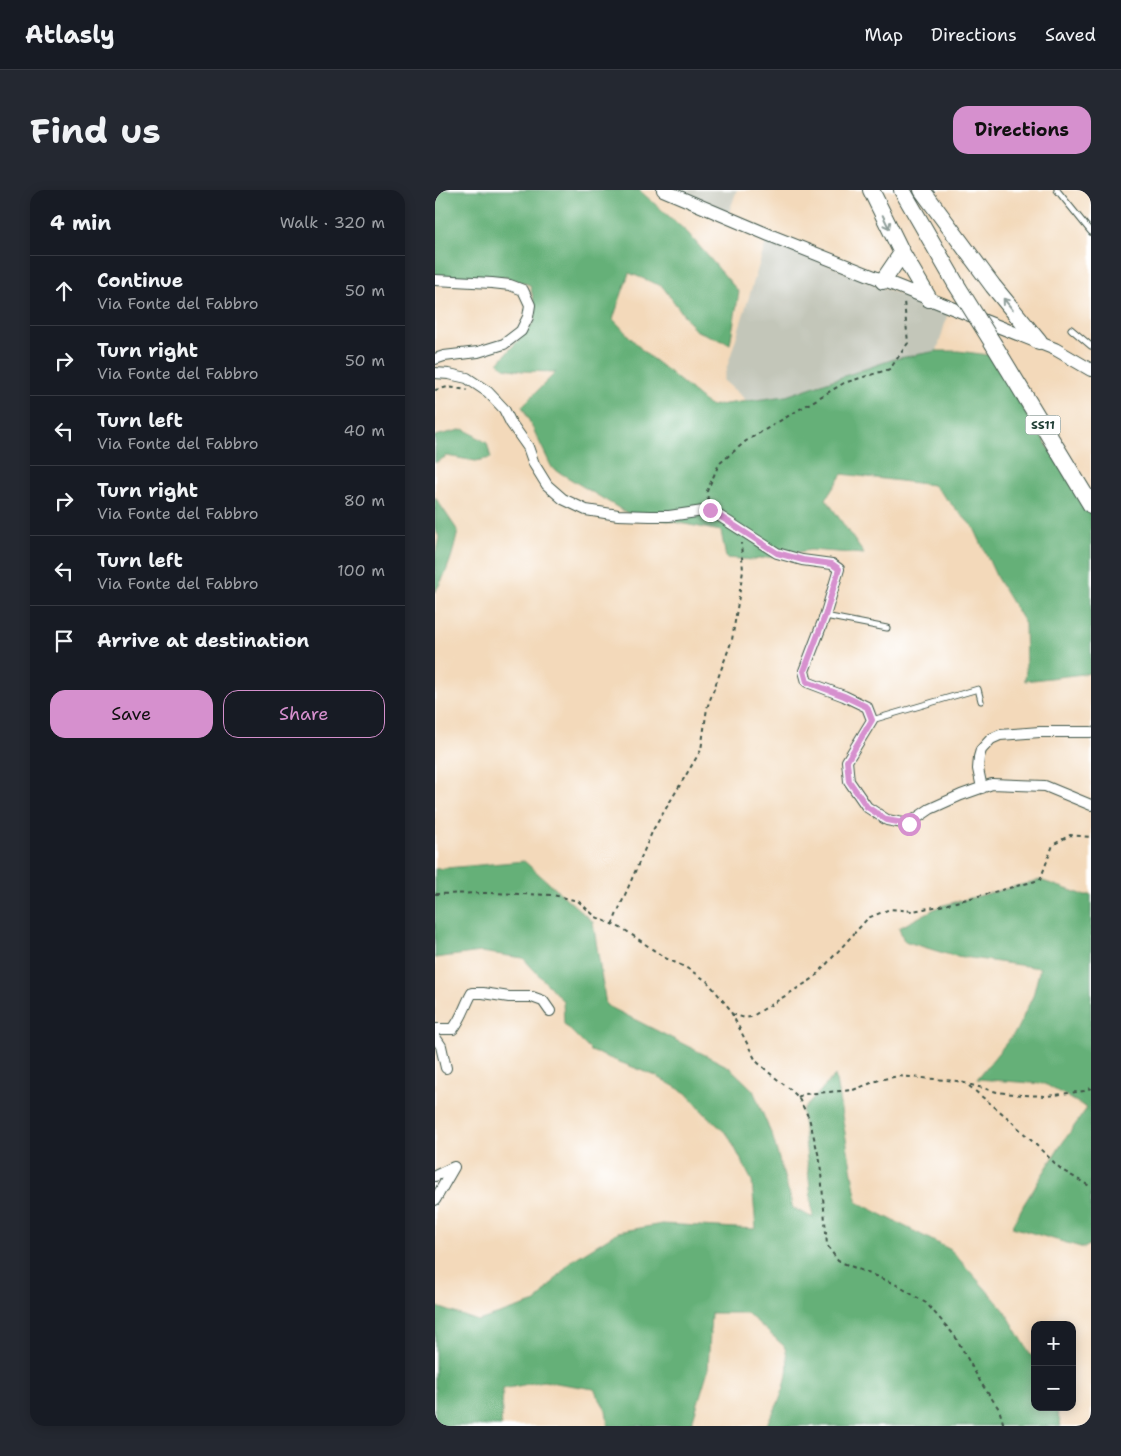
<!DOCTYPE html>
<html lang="en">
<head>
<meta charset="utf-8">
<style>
  :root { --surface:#171b24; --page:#242831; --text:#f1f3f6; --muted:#9ea1a6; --line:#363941; --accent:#d690ce }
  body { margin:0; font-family:"Shantell Sans",sans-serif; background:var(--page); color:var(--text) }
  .controls { position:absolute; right:15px; bottom:15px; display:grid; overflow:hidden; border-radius:10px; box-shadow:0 2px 12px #0003 }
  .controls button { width:45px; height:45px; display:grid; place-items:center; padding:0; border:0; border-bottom:1px solid var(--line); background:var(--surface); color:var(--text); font:25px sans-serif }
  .stop { position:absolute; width:15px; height:15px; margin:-11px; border:4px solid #d690ce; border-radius:50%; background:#fff }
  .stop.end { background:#d690ce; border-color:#fff; box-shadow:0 1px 5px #0008 }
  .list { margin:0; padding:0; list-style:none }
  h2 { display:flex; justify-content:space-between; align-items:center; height:65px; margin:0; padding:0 20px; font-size:21px }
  h2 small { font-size:16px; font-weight:400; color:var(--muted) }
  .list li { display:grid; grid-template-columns:32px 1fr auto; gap:15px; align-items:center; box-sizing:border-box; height:70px; padding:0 20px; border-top:1px solid var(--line) }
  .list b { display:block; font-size:19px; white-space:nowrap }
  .list p { margin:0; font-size:16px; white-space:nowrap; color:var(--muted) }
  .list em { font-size:16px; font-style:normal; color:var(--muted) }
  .actions { display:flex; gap:10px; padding:15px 20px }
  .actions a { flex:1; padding:11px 0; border:1px solid var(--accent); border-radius:15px; text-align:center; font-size:18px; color:var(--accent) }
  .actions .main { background:var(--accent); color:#111 }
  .icon { flex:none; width:28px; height:28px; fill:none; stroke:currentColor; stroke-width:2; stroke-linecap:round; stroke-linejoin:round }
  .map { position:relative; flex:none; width:656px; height:1236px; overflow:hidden; border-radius:15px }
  header { display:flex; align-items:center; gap:30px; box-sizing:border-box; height:70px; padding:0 25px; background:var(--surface); border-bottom:1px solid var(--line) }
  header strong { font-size:24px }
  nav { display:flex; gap:28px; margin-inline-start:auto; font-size:18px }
  .intro { display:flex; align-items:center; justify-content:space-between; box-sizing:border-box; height:120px; padding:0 30px }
  h1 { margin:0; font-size:35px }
  .button { padding:12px 22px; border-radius:15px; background:var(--accent); color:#111; font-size:18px; font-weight:700 }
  main { display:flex; gap:30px; padding:0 30px }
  aside { flex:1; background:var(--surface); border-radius:15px; box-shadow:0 2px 12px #0003 }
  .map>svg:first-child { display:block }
</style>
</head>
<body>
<header>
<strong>Atlasly</strong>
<nav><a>Map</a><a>Directions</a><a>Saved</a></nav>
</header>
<div class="intro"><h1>Find us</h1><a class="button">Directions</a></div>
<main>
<aside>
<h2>4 min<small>Walk · 320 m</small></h2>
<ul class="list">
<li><svg class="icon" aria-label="ahead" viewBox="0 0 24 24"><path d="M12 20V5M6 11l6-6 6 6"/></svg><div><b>Continue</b><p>Via Fonte del Fabbro</p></div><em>50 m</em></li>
<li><svg class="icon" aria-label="right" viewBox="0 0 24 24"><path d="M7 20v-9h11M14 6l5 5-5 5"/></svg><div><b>Turn right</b><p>Via Fonte del Fabbro</p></div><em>50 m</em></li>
<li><svg class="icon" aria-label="left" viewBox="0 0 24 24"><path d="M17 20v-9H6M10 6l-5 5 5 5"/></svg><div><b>Turn left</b><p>Via Fonte del Fabbro</p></div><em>40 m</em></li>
<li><svg class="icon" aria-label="right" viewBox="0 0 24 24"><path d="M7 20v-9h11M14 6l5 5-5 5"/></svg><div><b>Turn right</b><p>Via Fonte del Fabbro</p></div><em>80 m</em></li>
<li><svg class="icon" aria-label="left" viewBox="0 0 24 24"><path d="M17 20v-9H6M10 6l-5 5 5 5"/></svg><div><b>Turn left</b><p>Via Fonte del Fabbro</p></div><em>100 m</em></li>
<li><svg class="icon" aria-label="arrive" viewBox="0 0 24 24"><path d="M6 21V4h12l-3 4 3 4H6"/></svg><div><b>Arrive at destination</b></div></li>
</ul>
<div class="actions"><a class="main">Save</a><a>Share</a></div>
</aside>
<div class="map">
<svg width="656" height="1236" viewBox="0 0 656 1236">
  <rect width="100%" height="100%" fill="#fff"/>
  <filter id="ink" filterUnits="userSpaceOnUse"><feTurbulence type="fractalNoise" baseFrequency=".02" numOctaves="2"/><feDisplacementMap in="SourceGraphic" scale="10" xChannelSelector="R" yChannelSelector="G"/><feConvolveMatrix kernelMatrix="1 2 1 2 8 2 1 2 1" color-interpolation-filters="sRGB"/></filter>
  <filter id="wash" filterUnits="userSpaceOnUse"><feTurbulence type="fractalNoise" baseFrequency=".0096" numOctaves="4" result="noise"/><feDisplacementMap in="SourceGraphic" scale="20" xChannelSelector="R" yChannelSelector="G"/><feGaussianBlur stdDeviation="1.12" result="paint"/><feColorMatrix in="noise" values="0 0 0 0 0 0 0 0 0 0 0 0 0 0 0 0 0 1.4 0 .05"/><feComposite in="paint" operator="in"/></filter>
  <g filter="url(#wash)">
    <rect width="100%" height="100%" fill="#f3d9ba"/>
    <path fill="#c3c6b9" d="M227,0H302L292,28Z
      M332,49L446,97L513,123L502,161L459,169L351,206L312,211L288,190Z"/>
    <path fill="#65b078" stroke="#427656" d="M0,0H204L252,42L304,102L295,154L260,140L227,96L194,83L178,129L210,163L232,180L275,216L351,206L459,169L502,161H523L554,165L656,323V483L590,491L591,477L590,434L562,388L539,338L498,295L407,284L391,309L429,364L375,360L318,370L291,368L286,341L192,323L117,278L87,216L121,182L87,181L69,178L63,173L99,132L101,120L95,95L69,87L44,89H0Z
      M29,239L52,253L56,268L40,271L12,266L0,273V246Z
      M0,307L23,341C18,363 13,382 0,402V366L4,347L0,339Z
      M89,671L158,732L171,815L294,877L318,900L338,948L358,1018L378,1028L367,921L400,885L422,1012L516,1060L570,1121L600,1172V1217H621L626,1236H330C344,1216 360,1180 349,1156L312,1123H276L273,1180L256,1236H173L171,1220L159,1199L108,1191L68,1199L66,1236H0V1116L43,1131L101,1112L136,1071L183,1042L227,1034L321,1039L317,991L293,945L270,924L251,903L221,886L156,861L129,834L128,811L88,768L46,762L0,768V679Z
      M605,690L649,705H656V1054L649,1058L577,1037L589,1014L626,955L652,918L610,894L542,889L581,841L598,806L605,778L515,765L469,751L464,738L505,716Z"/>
  </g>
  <g filter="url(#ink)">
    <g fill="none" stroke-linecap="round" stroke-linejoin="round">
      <g stroke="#3f5448" stroke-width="7">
        <path id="service" d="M622,0L656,42
          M636,139L656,156
          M390,426L452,438
          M437,530L543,499L546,511"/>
      </g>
      <g stroke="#3f5448" stroke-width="12">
        <path id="minor" d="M0,90L57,93L75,95L88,100L95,115L93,127L86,141L69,154L43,162L9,166L0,169
          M0,183L14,184L32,188L53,202L69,219L76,233L93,257L99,274L112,295L128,309L151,320L183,325L215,326H234L275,320L342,363L367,370L397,374L404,379L390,426L369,481L372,492L409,506L432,517L437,530L412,571L414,591L432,617L452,630L473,634L495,619L526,605L557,594L610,596L656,615
          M547,598L543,579L544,567L546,560L556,549L565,545L605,542H656
          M0,839H18C27,828 30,815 37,803H48L74,807H97L108,811L115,821
          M0,847L6,856L11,878
          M0,986L19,977
          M0,1010L19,977"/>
      </g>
      <g stroke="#3f5448" stroke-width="14">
        <path id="tertiary" d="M228,0L334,45L620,159L656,180"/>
      </g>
      <g stroke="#3f5448" stroke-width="18">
        <path id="trunk" d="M436,0L467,63L494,109
          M467,0L521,94
          M487,0L558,96L604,152
          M448,91L467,63
          M559,155L656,315"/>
      </g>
      <path stroke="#3f5448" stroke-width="2" stroke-dasharray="4 4" stroke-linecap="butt" d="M0,200L13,197L32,200
        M273,310L272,301L284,274L311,251L409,193L455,179L473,153L469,111
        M0,704L53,703L118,705L143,711L161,727L190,740L230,768L250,777L272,791L294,818L321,871L338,886L355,899L363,907L374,928L385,971L392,1055L403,1071L460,1094L491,1113L520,1146L546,1193L564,1219L569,1236
        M177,735L218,640L266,560L272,518L297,450L308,381L306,353
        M297,824L310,828L316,827L379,788L433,728L455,719L478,721L505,716L605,690L618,655L635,645L656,647
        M534,896L573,928L627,980L656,997
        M363,907L369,904L418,900L444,890L463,886L522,891L562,902L587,905L612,906L649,901L656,898"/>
      <use href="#service" stroke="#fff" stroke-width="5"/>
      <use href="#minor" stroke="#fff" stroke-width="10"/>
      <use href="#tertiary" stroke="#fff" stroke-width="12"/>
      <use href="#trunk" stroke="#fff" stroke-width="16"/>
      <g stroke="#3f5448" stroke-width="18" stroke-linecap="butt">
        <path id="trunk-bridge" d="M521,94L559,155"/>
      </g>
      <use href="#trunk-bridge" stroke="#fff" stroke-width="16"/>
    </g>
    <defs><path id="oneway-shaft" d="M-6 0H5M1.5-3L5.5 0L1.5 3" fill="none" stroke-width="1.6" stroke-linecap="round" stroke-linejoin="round" transform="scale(1.25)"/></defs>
    <g stroke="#8f9e9a">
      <use href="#oneway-shaft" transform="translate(451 32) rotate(64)"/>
      <use href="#oneway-shaft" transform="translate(573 114) rotate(-129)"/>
    </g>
  </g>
  <g fill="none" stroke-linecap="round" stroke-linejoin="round" filter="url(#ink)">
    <path stroke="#d690ce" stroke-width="6" d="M275,320L342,363L368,370L397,374L404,379L390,426L369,481L372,492L409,506L432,517L437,530L412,571L414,591L432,617L452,630L474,634"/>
  </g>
  <g text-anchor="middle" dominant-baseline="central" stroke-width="4.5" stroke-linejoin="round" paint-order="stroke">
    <rect fill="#fff" stroke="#627771" stroke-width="1" x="590.5" y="225.5" width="35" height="19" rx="4"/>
    <g font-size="12" font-weight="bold" fill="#1f3d34">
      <text x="608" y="235">SS11</text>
    </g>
  </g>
</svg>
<div class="controls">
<button>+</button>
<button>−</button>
</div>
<div class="stop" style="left:474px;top:634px"></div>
<div class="stop end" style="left:275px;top:320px"></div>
</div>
</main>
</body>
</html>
